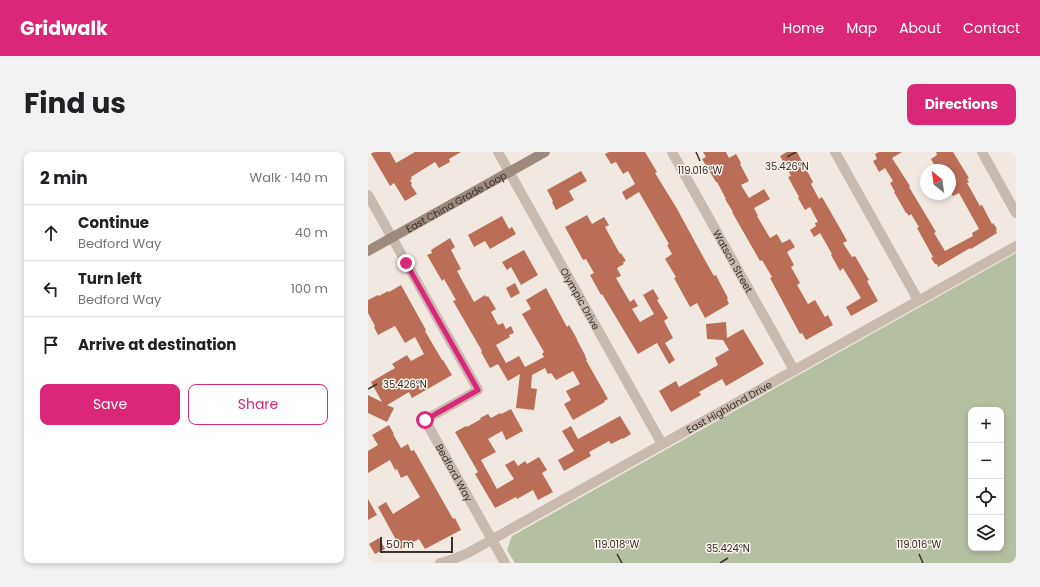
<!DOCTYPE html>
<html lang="en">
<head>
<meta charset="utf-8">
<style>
  :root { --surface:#fff; --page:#f2f2f2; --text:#202124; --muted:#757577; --line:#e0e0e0; --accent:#db2777 }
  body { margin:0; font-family:Poppins,sans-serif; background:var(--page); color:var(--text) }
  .controls { position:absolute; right:12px; bottom:12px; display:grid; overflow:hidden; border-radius:8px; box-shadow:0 2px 6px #0003 }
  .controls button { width:36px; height:36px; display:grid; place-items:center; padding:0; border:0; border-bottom:1px solid var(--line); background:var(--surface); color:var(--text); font:20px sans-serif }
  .compass { position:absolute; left:552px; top:12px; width:36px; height:36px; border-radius:50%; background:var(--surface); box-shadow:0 2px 6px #0003; rotate:331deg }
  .scale { position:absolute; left:12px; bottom:10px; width:73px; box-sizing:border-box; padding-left:4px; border:2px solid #382f2b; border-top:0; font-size:11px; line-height:14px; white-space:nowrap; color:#382f2b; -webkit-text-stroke:3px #f9f3ed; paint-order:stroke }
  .stop { position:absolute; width:12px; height:12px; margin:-9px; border:3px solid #db2777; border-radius:50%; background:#fff }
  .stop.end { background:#db2777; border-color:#fff; box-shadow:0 1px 4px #0008 }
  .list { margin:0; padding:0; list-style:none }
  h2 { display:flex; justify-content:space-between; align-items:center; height:52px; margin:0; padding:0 16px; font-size:17px }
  h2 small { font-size:13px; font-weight:400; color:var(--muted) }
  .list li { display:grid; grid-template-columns:26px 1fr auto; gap:12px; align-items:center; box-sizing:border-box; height:56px; padding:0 16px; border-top:1px solid var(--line) }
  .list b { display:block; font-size:15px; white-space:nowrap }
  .list p { margin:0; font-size:13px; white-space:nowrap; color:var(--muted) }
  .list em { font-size:13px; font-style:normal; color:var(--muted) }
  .actions { display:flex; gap:8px; padding:12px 16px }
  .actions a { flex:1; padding:9px 0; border:1px solid var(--accent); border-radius:8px; text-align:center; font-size:14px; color:var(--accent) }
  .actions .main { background:var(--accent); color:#fff }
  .icon { flex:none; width:22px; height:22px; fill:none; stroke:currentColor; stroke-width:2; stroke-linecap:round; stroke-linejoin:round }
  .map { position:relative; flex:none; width:648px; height:411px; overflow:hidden; border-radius:8px }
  header { display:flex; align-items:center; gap:24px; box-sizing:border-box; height:56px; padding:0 20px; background:var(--accent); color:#fff }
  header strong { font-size:19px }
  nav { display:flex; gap:22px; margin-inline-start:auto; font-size:14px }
  .intro { display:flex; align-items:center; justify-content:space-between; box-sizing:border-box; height:96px; padding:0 24px }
  h1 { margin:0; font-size:28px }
  .button { padding:10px 18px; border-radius:8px; background:var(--accent); color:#fff; font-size:14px; font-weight:700 }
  main { display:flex; gap:24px; padding:0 24px }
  aside { flex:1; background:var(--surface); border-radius:8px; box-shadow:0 2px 6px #0003 }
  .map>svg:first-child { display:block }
</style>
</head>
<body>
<header>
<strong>Gridwalk</strong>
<nav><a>Home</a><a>Map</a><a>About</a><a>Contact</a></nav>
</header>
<div class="intro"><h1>Find us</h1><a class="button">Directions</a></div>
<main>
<aside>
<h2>2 min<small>Walk · 140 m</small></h2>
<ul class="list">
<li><svg class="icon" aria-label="ahead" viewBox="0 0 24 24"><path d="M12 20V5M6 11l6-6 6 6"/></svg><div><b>Continue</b><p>Bedford Way</p></div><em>40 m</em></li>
<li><svg class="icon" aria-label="left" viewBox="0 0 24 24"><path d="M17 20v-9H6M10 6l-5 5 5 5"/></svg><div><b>Turn left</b><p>Bedford Way</p></div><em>100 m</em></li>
<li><svg class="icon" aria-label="arrive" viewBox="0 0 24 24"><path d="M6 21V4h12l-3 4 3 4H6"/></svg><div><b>Arrive at destination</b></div></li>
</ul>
<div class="actions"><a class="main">Save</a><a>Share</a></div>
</aside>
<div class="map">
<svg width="648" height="411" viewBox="0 0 648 411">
  <rect width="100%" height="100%" fill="#f1e9e1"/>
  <path fill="#b5bfa2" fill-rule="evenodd" d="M648,101V411H147L139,398L144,384ZM603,258H633V396H603Z"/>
  <path fill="#ba6e56" d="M2,0H22L28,11L47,0H93L81,7L82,10L71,16L67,10L43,25L44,27L42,28L44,32L43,33L49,42L37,49L26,31L22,34Z
    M241,0H277L289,20L287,21L308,55L333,101L346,124L348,123L353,133L360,146L359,147L361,152L337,166L329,151L322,155L306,126L308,125L297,107L304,102L299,93L301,92L271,40L258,48L254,40L267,32L260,19L255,22L248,10L243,12L237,2Z
    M335,0H358L361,6L368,2L373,11L372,12L381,29L373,33L381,46L396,37L402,47L386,56L390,64H389L402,86L409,82L414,91L422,87L427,95L419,100L426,113L423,115L432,131L429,133L440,152L447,148L457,165L460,163L465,173L438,188L434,181L432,182L402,126L404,125L394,108L392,109L364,60H365L357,47H358L349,30H348L334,7L338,5Z
    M419,0H429L445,30L443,32L451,47L454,45L473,78L479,89L475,91L484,105L487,104L501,128L499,129L510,149L483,164L478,155L493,146L475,116L472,119L463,103L464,102L452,81L446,85L442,78L448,74L447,71L450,70L442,55L437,58L430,46L431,45L420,25L423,24L412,4Z
    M511,0H534L524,6L542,34L541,35L568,80L566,81L577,99L605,84L604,81L611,77L591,41L585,44L582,40V18H578L576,15L569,18L563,7L569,3L568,0H585L601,26L599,27L601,30L599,31L612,54L614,53L624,72L625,71L629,77L628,78L629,81L603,97L602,96L570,115L569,112H567L563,106L565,105L549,76L551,75L543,62L541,64L539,61H538L526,40H527L522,31L525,29L517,16L511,20L505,9L509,7L507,2Z
    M213,19L219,29L201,39L206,48L188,58L184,50L185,49L179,38Z
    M219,63L224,72L236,65L241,73L237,75L252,102L253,101L258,109L255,110L256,112L249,116L253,124L248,126L262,150L266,147L270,154L264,157L272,170L286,162L275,143L285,137L291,147L289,148L300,166L296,169L305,186L297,191L307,208L301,212L289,191L270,202L234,142L233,143L222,123L226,121L218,107L215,108L197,75Z
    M134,64L141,77L144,75L148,82L122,97L117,89L106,95L100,83Z
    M82,86L87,95L83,98L93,117L89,119L106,150L117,143L118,145L120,144L128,157L123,160L130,173L135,171L138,177L143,174L146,181L141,183L142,185L128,193L138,211L151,204L157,215L176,205L174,202L176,200L154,162L163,157L158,148L178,136L199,175L201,173L209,187V188L217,203V204L219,208H218L240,247L236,249L237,250L205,268L196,252L203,248L198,239L212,232L205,219L188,228L183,221L180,222L177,216L164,223L163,236L169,237L166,258L148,256L152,222L140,229L130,212L122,216L113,200L114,199L85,149L88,148L76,127L74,129L59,103L64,101L63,98Z
    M156,98L170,123L153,133L143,115L139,118L134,110Z
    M147,131L152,141L143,146L138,136Z
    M33,133L58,178L57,179L74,208H75L84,223L44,246L41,240L19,253L26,256L19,270L0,261V243L14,250L3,230L27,216L24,212L39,203L43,209L56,202L47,185L37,191L27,174L10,183L6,175L7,174L0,161V148L10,143L11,144L20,139L21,140Z
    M358,170L359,186L375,177L396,212L358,234L354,227L331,240L333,243L303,260L291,239L308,229L311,235L350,213L347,206L361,198L355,188L339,187L338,172Z
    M143,257L155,279L138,288L134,279L120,287L128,300L113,308L129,337L146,327L137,313L146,308L150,314L157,309L159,312L171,305L179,318L174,321L185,340L170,348L165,338L149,347L148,345L127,356L107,322L110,320L87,280L98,274L99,275L113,267L112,266L120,262L123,266L132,261L133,262Z
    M252,264L263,282L255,287V286L243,292L241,289L221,300L223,304L196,319L190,308L206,299L194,279L203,274L210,287Z
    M21,273L26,282H25L33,296L40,292L43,299L46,298L85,367L87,366L93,378L57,397L51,387L33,397L10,355L18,350L25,362L52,345L39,323L33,326L29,317L27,318L22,308L0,321V299L10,293L4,283Z
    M0,347L9,363L0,368Z
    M11,386L17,397L7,402L1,392Z"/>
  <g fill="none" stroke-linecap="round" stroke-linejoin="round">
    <g stroke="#c8baae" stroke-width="10">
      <path id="s1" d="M304,0L426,218"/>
      <path d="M467,0L550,148"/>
      <path d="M614,0L648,61"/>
      <path id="s2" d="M0,43L110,238L57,268L137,411"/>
      <path id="s3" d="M72,411L83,408L100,401L648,94"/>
    </g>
    <path stroke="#c8baae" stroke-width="10" id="s4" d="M130,0L294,292"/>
    <path stroke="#9c8a7f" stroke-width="10" id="s5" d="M0,99L177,0"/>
  </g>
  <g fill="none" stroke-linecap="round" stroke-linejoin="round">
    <path stroke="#db2777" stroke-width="5" d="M38,111L110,238L57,268"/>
  </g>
  <path fill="none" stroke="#382f2b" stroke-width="1.5" d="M328,0L332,9M419,5L428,0M0,237L9,232M249,402L254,411M551,402L555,411M352,411L360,406"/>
  <g text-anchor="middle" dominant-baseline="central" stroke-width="3" stroke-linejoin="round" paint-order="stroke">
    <g font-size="10" fill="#382f2b" stroke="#f9f3ed">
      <text stroke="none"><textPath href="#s5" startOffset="101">East China Grade Loop</textPath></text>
      <text stroke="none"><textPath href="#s1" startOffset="125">Watson Street</textPath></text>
      <text stroke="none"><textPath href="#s4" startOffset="168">Olympic Drive</textPath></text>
      <text stroke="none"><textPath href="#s3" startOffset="329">East Highland Drive</textPath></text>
      <text stroke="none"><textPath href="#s2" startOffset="345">Bedford Way</textPath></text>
    </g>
  </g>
  <g font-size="10" text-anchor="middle" fill="#382f2b" stroke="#f9f3ed" stroke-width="3" stroke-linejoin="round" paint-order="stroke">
    <text x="419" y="18">35.426°N</text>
    <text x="332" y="22">119.016°W</text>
    <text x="37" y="236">35.426°N</text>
    <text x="249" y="396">119.018°W</text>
    <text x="551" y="396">119.016°W</text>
    <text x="360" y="400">35.424°N</text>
  </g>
</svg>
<div class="controls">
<button>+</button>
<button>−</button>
<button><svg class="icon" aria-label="locate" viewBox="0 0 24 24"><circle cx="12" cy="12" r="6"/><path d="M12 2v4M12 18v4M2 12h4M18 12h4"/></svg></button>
<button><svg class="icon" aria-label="layers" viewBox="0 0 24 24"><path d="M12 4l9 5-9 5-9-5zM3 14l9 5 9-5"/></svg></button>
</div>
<svg class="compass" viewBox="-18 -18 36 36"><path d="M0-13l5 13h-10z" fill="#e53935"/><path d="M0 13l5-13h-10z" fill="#757577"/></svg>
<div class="scale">50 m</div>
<div class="stop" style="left:57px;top:268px"></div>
<div class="stop end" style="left:38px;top:111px"></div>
</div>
</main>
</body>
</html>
